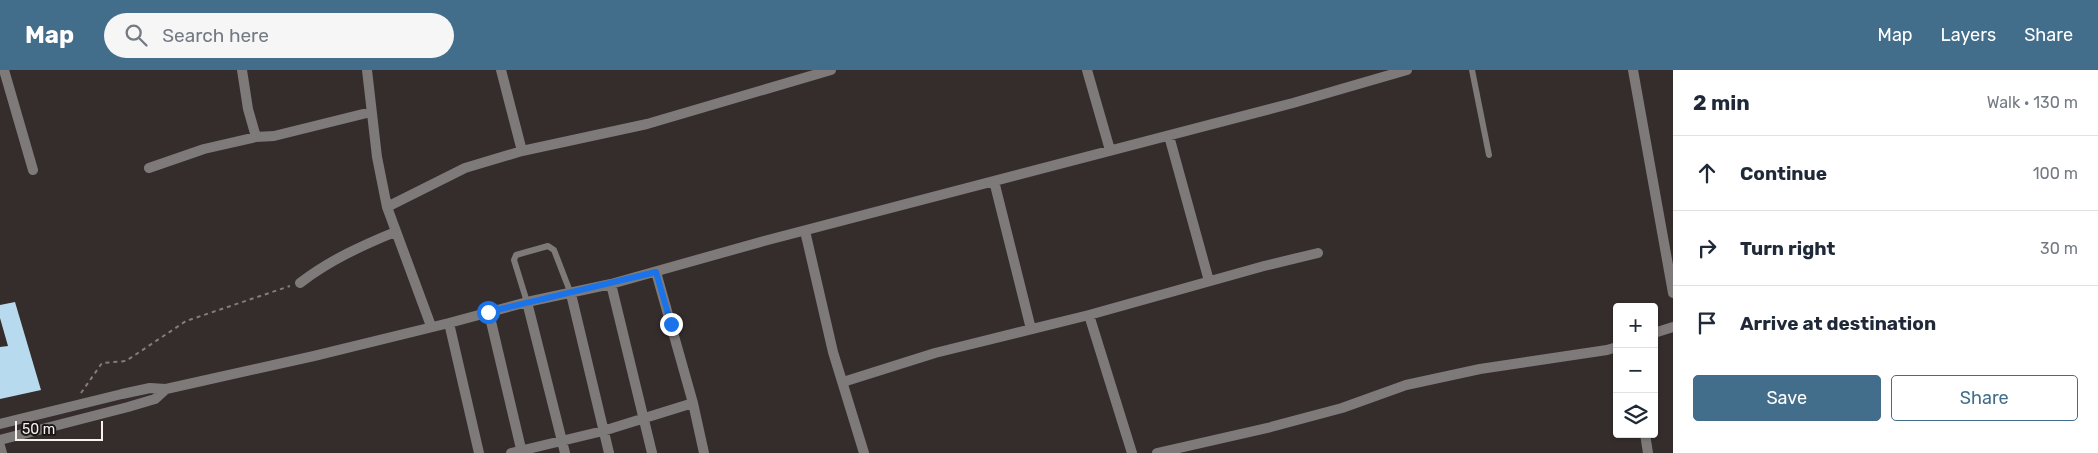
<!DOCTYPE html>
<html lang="en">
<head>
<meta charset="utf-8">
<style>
  :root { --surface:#fff; --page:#f6f6f7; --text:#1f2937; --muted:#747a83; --line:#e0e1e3; --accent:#426e8b }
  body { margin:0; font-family:Rubik,sans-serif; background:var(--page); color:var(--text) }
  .controls { position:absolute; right:15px; bottom:15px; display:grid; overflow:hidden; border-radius:5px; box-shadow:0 1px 4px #0004 }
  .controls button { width:45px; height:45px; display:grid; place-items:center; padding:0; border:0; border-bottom:1px solid var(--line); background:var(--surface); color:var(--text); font:25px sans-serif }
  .scale { position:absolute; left:15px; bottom:12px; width:88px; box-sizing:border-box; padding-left:5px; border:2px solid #f6f2f0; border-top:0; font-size:14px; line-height:18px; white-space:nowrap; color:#f6f2f0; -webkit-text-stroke:4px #1a1615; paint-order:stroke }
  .stop { position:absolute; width:15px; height:15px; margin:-11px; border:4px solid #1a73e8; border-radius:50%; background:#fff }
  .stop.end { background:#1a73e8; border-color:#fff; box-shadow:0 1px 5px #0008 }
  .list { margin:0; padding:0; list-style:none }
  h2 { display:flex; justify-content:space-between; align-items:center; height:65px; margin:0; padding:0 20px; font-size:21px }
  h2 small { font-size:16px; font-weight:400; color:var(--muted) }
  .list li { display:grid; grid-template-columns:32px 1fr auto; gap:15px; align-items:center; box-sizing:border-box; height:75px; padding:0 20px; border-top:1px solid var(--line) }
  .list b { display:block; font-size:19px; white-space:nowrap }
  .list em { font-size:16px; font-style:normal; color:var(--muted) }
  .actions { display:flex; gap:10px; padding:15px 20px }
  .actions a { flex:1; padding:11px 0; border:1px solid var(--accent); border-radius:5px; text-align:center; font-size:18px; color:var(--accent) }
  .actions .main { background:var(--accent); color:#fff }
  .icon { flex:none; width:28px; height:28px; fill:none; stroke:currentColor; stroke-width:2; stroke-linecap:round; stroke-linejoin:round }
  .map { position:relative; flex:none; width:1673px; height:383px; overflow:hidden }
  header { display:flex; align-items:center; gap:30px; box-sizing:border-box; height:70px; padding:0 25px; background:var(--accent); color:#fff }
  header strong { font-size:24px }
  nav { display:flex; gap:28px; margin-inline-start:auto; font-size:18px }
  .search { width:350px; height:45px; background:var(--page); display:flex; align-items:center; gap:12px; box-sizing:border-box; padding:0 18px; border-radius:28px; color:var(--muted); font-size:19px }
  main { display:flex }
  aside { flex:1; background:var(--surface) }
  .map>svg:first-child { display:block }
</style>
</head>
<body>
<header>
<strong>Map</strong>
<div class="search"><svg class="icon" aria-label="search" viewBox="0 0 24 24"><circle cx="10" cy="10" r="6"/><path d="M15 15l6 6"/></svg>Search here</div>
<nav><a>Map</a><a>Layers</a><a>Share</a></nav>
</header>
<main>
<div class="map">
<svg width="1673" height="383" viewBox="0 0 1673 383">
  <rect width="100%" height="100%" fill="#342d2b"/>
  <path fill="#b8daee" d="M15,232L41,320L0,329V277L8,276L0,248V235Z"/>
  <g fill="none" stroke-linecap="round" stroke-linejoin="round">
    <path stroke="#827c7a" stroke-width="2" stroke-dasharray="4 4" stroke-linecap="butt" d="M81,323L102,293L126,291L186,251L290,216"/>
    <path stroke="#7e7a79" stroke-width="6" d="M1472,0L1489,85
      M527,232L514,190L516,185L548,176L554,180L571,224"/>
    <path stroke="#7e7a79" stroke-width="10" d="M4,0L33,100
      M242,0L248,39L256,67
      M367,0L377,87L387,137L431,256
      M1087,0L1110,80
      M1633,0L1673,223
      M1169,66L1209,211
      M522,81L647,54L831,0
      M149,98L204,79L256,67L274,66L371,42
      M994,111L1031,259
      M387,137L465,98L522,81L501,0
      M805,161L833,282L864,383
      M656,202L693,333L704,383
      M300,213C330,190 361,176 395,162
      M611,214L652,383
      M571,224L609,383
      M527,232L565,383
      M489,243L522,383
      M1089,245L1132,383
      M449,253L479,383
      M1654,263L1673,257
      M843,312L935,283L1089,245L1264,196L1318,183
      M0,354L122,324L150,318L166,319L314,286L449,253L527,232L611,214L764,171L1293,33L1407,0
      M1645,364L1648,383
      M0,370L128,337L155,329L166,319
      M0,376L2,383
      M511,383L603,361L693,333
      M1157,383L1271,357L1342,338L1406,315L1480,299L1607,280L1617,277"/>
  </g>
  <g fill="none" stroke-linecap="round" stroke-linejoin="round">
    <path stroke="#1a73e8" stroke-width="6" d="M488,242L656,202L671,254"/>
  </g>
</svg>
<div class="controls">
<button>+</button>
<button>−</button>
<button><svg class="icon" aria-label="layers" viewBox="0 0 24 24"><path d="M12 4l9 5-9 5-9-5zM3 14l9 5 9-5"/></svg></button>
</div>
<div class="scale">50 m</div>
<div class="stop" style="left:488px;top:242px"></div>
<div class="stop end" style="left:671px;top:254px"></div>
</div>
<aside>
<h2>2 min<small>Walk · 130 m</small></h2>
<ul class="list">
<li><svg class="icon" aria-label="ahead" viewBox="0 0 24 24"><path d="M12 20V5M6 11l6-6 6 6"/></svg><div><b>Continue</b></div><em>100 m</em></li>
<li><svg class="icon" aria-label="right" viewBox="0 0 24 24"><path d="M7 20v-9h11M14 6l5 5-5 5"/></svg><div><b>Turn right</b></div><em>30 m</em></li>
<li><svg class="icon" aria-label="arrive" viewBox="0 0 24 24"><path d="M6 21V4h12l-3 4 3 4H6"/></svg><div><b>Arrive at destination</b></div></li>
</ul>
<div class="actions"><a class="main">Save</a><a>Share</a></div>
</aside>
</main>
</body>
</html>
